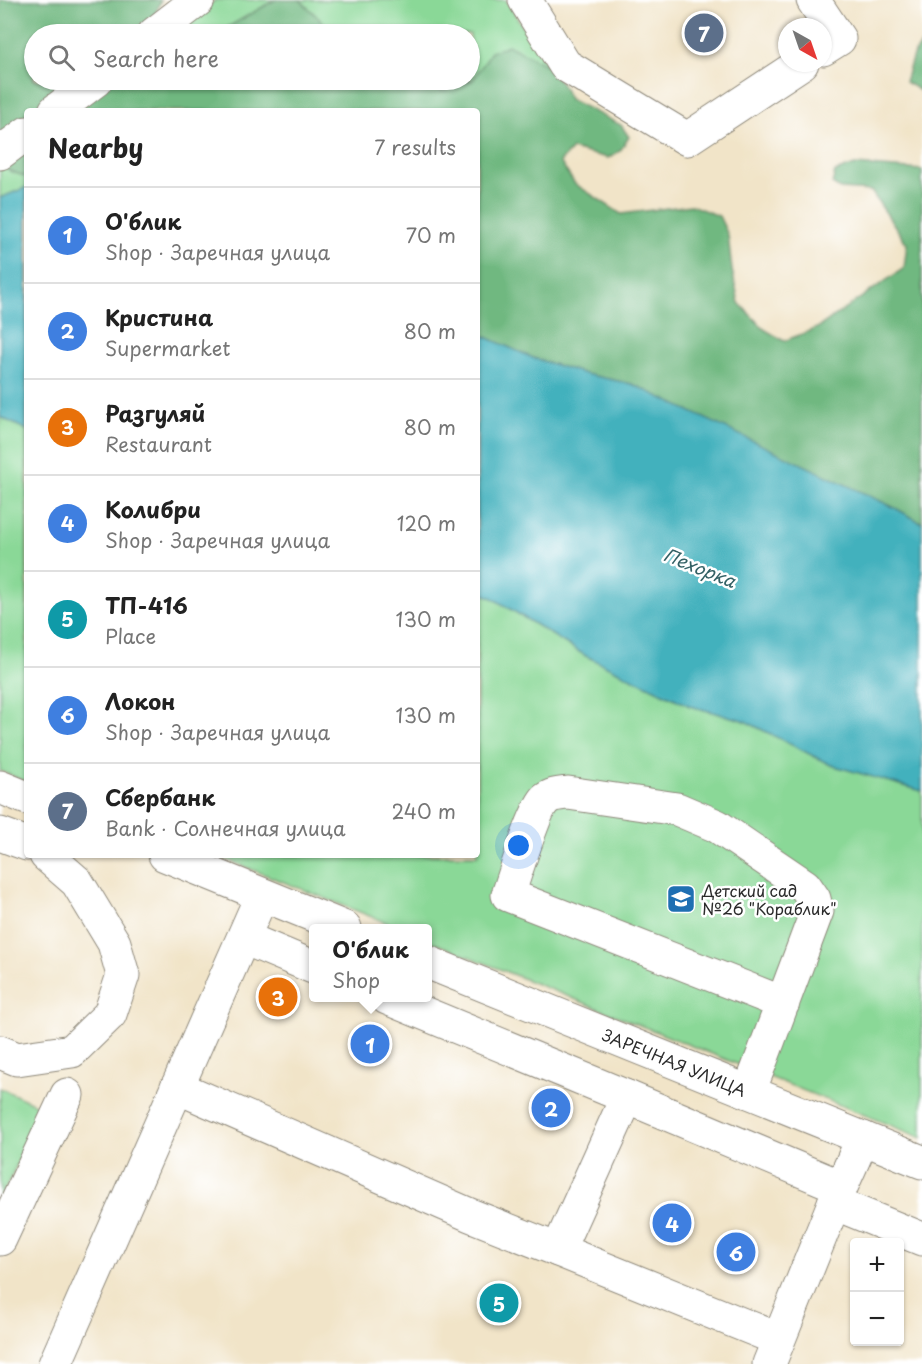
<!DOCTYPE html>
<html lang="en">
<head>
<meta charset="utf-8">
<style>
  :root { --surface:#fff; --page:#f6f6f6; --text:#222; --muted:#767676; --line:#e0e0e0; --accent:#111827 }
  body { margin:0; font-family:"Playpen Sans",sans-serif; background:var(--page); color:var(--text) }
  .controls { position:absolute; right:18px; bottom:18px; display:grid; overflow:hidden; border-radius:6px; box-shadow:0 2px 4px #0004 }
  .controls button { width:54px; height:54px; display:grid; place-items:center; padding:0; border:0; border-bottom:2px solid var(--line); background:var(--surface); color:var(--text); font:30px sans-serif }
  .compass { position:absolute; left:778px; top:18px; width:54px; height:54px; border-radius:50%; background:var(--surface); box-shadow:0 2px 4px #0004; rotate:140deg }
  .you { position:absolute; left:519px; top:846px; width:21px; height:21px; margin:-15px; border:4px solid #fff; border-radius:50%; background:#1a73e8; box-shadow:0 0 0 9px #1a73e833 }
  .badge { display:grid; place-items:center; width:39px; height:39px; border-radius:50%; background:var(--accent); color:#fff; font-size:20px; font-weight:700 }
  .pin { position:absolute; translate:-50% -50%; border:3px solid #fff; box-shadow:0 2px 6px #0006 }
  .popup { position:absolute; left:309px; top:924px; width:123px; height:78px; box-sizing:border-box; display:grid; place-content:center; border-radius:6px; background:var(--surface); filter:drop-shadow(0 2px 4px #0005); font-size:20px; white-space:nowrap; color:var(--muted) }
  .popup b { font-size:22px; color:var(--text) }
  .popup::after { content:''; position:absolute; left:50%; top:100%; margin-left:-12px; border:12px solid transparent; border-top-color:var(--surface) }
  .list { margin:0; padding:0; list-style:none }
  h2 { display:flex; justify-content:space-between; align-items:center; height:78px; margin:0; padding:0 24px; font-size:26px }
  h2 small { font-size:20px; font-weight:400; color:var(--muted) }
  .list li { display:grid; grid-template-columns:39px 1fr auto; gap:18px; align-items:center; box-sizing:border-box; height:96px; padding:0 24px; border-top:2px solid var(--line) }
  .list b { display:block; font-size:22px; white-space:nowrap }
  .list p { margin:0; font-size:20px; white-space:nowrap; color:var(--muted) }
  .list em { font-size:20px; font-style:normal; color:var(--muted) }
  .icon { flex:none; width:33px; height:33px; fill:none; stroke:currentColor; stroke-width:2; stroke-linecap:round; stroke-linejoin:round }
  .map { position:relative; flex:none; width:922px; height:1364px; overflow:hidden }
  .search { position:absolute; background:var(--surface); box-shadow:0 2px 4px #0004; left:24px; top:24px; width:456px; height:66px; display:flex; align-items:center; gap:15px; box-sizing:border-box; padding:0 21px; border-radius:33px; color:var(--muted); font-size:22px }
  .panel { position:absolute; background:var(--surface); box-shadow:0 2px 4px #0004; left:24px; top:108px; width:456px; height:750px; border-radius:6px }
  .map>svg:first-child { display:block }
</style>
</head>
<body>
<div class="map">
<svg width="922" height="1364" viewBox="0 0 922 1364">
  <rect width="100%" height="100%" fill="#fff"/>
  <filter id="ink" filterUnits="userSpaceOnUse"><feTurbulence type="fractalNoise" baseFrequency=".0167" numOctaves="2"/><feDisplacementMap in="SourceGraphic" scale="12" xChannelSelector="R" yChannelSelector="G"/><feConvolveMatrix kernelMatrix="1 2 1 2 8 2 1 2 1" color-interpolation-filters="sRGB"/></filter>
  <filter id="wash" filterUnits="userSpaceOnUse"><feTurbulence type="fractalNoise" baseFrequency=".008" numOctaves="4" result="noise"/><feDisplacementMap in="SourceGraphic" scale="24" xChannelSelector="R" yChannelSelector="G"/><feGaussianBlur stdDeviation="1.35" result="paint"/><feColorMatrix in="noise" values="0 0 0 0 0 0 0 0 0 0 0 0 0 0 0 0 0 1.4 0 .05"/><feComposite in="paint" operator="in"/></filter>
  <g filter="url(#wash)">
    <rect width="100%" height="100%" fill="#f1e4c8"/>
    <path fill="#8ad897" stroke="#5a8261" stroke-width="1.5" d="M216,0H275L216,34H171Z
      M300,0H506L548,66L491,52L473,80L443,91L408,80H470V34H335Z
      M0,161L10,171L27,177V187L0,198Z
      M0,417L27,430V782L0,771Z
      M477,592L491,597L586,656L690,706L743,720L831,765L922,791V1138L427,940V928H400L215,855H477Z
      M0,1088L44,1108L0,1200Z"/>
    <path fill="#6fb880" stroke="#4d7256" stroke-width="1.5" d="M0,0H161L151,25L158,34H34V80H408L443,91L473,80L491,52L508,45L548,66L561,83L569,99L621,125L629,137L620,151L608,158L572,149L560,162L575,184L621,214L691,205L719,216L728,235L732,270L739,303L764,329L784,341L817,328L904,268L907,244L871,191L840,189L832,184L835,172L855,165L922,170V523L895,508L632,384L585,374L533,358L477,333V111H27V177L10,171L0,161Z
      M275,0H300L335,34H216Z
      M922,44V92L905,82L913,55Z"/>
    <path fill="#42b1bd" stroke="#366e74" stroke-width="1.5" d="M27,187V430L0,417V198Z
      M477,333L533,358L585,374L632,384L895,508L922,523V791L831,765L743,720L690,706L586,656L491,597L477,592Z"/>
  </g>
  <g filter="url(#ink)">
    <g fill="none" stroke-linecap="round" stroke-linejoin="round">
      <g stroke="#8e887a" stroke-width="35">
        <g id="minor">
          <path d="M525,0L565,65L687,139L802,63"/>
          <path d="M813,0L839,39L823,49"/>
          <path d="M154,34L198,0"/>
          <path d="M55,111L96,80"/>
          <path d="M0,153L27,133"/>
          <path d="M0,787L27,798"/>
          <path d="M0,834L27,844"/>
          <path d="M165,855L345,928"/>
          <path d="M244,938L313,967"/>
          <path id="s1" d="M427,962L922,1162"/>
          <path d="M0,1052L17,1059L72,1051L110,1014L123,975L114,943L77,882L46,855"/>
          <path d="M177,1087L470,1215L558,1250L627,1097L387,998"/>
          <path d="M749,1092C772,1032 794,972 817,911L814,899L805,886L717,826L677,809L568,793C560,794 552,794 546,799C535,808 514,878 508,895L783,1003"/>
          <path d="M627,1097L841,1187"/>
          <path d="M863,1138L834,1203L922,1239"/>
          <path d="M0,1239L67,1095"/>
          <path d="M558,1250L778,1339"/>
          <path d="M55,1364L262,895"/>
          <path d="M769,1364L834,1203"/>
        </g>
      </g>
      <use href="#minor" stroke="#fff" stroke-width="33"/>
    </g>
  </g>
  <defs>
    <g id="school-square" transform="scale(1.5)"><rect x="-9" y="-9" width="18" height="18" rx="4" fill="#1f6fb2" stroke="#fff"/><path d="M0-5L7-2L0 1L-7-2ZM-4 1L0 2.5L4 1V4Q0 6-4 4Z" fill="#fff"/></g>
  </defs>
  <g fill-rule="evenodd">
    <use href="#school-square" x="681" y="899"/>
  </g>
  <g text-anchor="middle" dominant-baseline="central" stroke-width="5" stroke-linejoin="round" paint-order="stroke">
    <g font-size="16" fill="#2b2b2b" stroke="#fff" text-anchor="start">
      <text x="702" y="890">Детский сад<tspan x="702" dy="18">№26 "Кораблик"</tspan></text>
    </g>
    <g font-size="16" fill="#2b2b2b" stroke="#fff">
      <text stroke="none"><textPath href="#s1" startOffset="267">ЗАРЕЧНАЯ УЛИЦА</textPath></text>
    </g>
    <g font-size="18" font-style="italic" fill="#346165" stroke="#fff">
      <text transform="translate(700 567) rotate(22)">Пехорка</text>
    </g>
  </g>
</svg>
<div class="controls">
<button>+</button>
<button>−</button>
</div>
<svg class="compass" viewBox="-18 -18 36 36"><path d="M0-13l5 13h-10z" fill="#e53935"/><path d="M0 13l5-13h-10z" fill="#767676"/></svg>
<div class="you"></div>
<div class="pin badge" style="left:370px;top:1044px;background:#3f7fe0">1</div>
<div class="popup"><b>О'блик</b>Shop</div>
<div class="pin badge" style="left:551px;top:1108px;background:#3f7fe0">2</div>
<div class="pin badge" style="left:278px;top:997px;background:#e8710a">3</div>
<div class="pin badge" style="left:672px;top:1223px;background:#3f7fe0">4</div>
<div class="pin badge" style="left:499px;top:1303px;background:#0f9aa8">5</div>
<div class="pin badge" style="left:736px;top:1252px;background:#3f7fe0">6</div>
<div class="pin badge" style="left:704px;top:33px;background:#5c6f8a">7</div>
<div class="search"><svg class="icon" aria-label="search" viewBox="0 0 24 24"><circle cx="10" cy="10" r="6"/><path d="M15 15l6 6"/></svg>Search here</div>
<section class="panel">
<h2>Nearby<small>7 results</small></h2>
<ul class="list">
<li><span class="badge" style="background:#3f7fe0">1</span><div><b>О'блик</b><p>Shop · Заречная улица</p></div><em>70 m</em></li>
<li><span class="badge" style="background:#3f7fe0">2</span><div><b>Кристина</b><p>Supermarket</p></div><em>80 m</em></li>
<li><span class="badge" style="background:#e8710a">3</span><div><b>Разгуляй</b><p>Restaurant</p></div><em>80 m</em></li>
<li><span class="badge" style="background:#3f7fe0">4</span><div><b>Колибри</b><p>Shop · Заречная улица</p></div><em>120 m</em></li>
<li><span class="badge" style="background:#0f9aa8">5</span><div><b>ТП-416</b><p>Place</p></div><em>130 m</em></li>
<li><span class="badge" style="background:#3f7fe0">6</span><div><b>Локон</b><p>Shop · Заречная улица</p></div><em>130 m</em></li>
<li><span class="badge" style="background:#5c6f8a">7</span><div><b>Сбербанк</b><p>Bank · Солнечная улица</p></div><em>240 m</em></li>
</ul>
</section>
</div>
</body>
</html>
